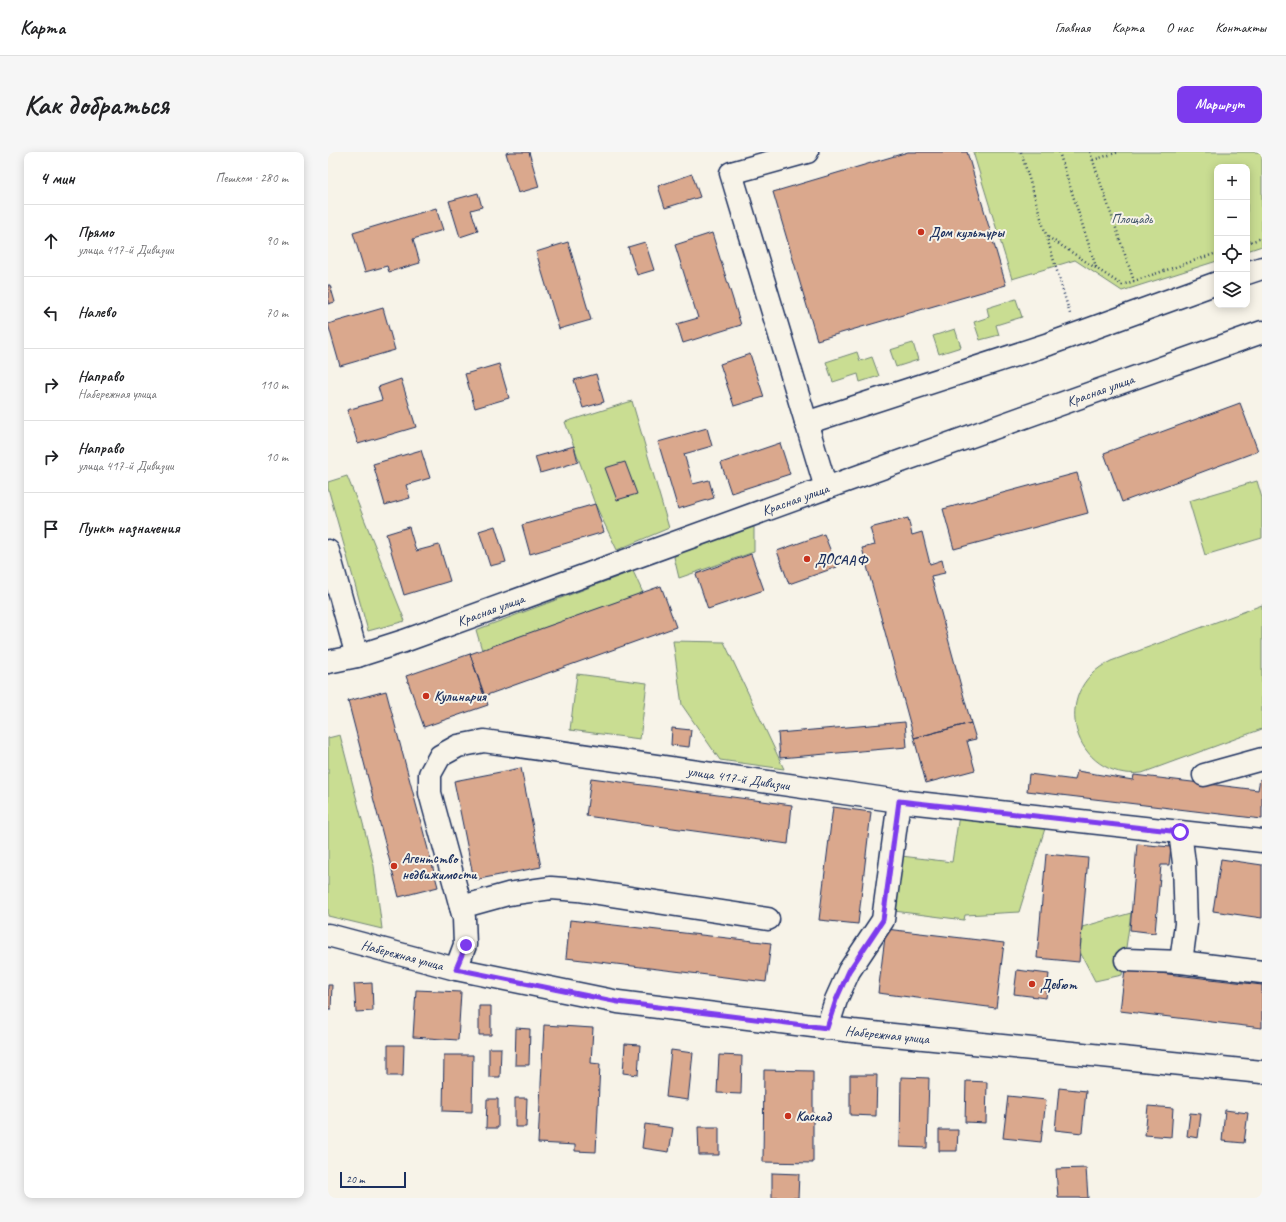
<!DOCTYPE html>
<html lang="ru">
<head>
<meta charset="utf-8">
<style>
  :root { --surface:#fff; --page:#f6f6f6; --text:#202124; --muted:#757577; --line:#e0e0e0; --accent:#7c3aed }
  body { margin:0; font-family:Caveat,sans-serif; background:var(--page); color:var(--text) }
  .controls { position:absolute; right:12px; top:12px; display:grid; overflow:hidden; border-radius:8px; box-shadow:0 2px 10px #0003 }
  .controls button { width:36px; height:36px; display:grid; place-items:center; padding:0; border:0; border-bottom:1px solid var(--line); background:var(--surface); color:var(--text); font:20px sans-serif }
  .scale { position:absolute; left:12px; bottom:10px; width:66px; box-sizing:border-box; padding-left:4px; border:2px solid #1b2f5e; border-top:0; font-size:11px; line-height:14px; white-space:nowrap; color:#1b2f5e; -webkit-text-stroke:3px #f7f3e8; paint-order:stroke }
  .stop { position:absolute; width:12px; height:12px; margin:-9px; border:3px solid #7c3aed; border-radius:50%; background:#fff }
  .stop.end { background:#7c3aed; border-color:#fff; box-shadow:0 1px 4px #0008 }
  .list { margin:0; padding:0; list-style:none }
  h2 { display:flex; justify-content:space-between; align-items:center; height:52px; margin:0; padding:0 16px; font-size:17px }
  h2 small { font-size:13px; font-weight:400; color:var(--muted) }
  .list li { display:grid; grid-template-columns:26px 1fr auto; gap:12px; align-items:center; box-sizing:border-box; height:72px; padding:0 16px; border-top:1px solid var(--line) }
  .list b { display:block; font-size:15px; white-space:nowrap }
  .list p { margin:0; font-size:13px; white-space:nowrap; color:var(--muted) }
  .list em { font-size:13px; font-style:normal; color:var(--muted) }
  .icon { flex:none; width:22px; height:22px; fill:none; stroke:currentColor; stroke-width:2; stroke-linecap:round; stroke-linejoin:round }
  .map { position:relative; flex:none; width:934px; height:1046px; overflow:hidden; border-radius:8px }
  header { display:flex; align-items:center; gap:24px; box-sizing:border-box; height:56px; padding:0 20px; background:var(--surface); border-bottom:1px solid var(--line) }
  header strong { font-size:19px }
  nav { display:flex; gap:22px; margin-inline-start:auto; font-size:14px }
  .intro { display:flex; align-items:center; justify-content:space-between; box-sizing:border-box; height:96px; padding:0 24px }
  h1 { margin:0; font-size:28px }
  .button { padding:10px 18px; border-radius:8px; background:var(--accent); color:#fff; font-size:14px; font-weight:700 }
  main { display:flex; gap:24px; padding:0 24px }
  aside { flex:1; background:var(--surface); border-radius:8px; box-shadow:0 2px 10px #0003 }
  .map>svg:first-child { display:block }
</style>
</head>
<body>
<header>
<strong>Карта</strong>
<nav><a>Главная</a><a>Карта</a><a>О нас</a><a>Контакты</a></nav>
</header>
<div class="intro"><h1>Как добраться</h1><a class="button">Маршрут</a></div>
<main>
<aside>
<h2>4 мин<small>Пешком · 280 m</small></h2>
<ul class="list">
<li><svg class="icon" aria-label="ahead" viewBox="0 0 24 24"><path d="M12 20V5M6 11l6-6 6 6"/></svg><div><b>Прямо</b><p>улица 417-й Дивизии</p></div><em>90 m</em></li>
<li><svg class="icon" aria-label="left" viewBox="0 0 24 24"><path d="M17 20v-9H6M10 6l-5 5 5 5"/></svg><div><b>Налево</b></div><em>70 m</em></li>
<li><svg class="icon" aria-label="right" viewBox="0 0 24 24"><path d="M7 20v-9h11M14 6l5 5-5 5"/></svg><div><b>Направо</b><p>Набережная улица</p></div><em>110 m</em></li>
<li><svg class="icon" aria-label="right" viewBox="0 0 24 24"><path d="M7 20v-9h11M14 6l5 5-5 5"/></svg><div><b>Направо</b><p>улица 417-й Дивизии</p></div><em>10 m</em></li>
<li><svg class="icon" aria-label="arrive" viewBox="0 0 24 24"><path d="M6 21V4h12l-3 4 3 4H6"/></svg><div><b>Пункт назначения</b></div></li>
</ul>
</aside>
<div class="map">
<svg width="934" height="1046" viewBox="0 0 934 1046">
  <rect width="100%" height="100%" fill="#f7f3e8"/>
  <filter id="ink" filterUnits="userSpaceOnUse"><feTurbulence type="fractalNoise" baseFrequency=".025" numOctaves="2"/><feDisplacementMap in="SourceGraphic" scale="8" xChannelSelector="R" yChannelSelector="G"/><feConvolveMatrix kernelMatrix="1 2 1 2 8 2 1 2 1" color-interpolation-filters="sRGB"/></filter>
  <g filter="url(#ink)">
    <path fill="#c9dd92" stroke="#728678" d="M645,0H934V94L919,99V15H889V109L794,139L747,108L684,127Z
      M688,147L694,165L668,173L671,183L652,188L646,170L661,165L659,156Z
      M627,177L633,195L611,202L605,184Z
      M585,191L590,208L568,215L562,198Z
      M529,200L532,209L544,205L551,224L532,230L530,222L505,230L498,210Z
      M304,249L341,376L289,398L267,352L237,270Z
      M19,324L77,469L40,479L0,336V330Z
      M929,329L934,346V386L877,403L861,349Z
      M426,367V400L351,426L346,405L362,391Z
      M305,419L315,441L154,498L148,478Z
      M934,453V577L814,621C746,629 719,539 783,509Z
      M345,489L396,490L456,617L392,608L354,553Z
      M249,522L319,531L312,587L242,578Z
      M12,583L46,714L54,777L0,764V586Z
      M631,663L719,670L691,760L637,763L636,768L566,759L573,704L624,710Z
      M803,761L794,823L767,829L752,800L754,775Z"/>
    <path fill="#daa88d" stroke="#1b2f5e" d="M182,0H201L211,35L190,41L178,1Z
      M580,0H639L678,133L489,188L445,40Z
      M364,22L372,45L337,56L330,34Z
      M150,41L154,55L143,58L150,79L132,85L121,49Z
      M108,56L115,78L85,87L92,111L61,120L59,114L37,120L25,81Z
      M384,81L413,173L355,191L349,172L370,166L347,93Z
      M240,90L263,168L231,177L208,100Z
      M317,90L326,118L309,123L300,95Z
      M0,133H2L7,150L0,152Z
      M55,156L67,198L12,214L0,172Z
      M422,202L436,245L406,254L392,212Z
      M171,212L181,246L147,256L137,222Z
      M268,222L276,250L255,256L246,228Z
      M73,227L88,275L30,292L19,258L54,248L50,235Z
      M912,251L930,299L794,350L776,301Z
      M379,276L384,294L356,302L365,332L381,328L386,346L350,357L330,290Z
      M452,291L462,322L403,341L393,311Z
      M246,294L250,310L212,321L207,305Z
      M93,298L102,326L78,333L82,346L57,353L45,312Z
      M297,310L309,342L289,348L277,316Z
      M749,321L760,361L626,397L615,357Z
      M267,352L276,380L202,402L194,373Z
      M580,366L584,383L594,380L602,412L614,408L617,421L603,424L643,571L586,586L534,396L547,393L542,376Z
      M167,374L178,410L162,414L151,379Z
      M81,375L88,399L111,393L122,429L76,443L58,382Z
      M496,382L509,415L461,432L449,399Z
      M423,402L436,438L380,457L368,422Z
      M333,434L348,475L156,544L142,502Z
      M142,502L160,553L96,575L78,524Z
      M58,539L110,735L71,745L20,549Z
      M577,570L579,595L452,606L450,581Z
      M643,571L648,587L639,589L647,618L598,631L586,586Z
      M344,576L363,578L361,595L343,593Z
      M193,616L213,715L146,728L126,629Z
      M749,619L805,628L806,623L930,638L932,627H934V667L699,639L701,622L747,628Z
      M263,626L464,653L460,692L258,664Z
      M505,655L543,660L530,772L491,768Z
      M809,692L843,695L841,713H833L827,781L802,778Z
      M718,702L760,706L751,810L709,806Z
      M893,707L934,713V766L885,759Z
      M242,768L443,791L438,830L238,806Z
      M558,777L676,791L668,856L550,841Z
      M797,817L934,833V876L792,859Z
      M689,818L721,822L718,846L686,842Z
      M44,831L45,859L28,860L26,832Z
      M0,833H4L3,857H0Z
      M88,838L133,840L130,888L85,885Z
      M151,854H163V883H151Z
      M216,873L265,876L263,911L272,912L268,1000L247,999V993L210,991Z
      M188,876L202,877L201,913H187Z
      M297,892L312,893L310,923L295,921Z
      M60,893H76L75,924H60Z
      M161,896H173L172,925H161Z
      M343,898L365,901L360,948L338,945Z
      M116,903H145L144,960L115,959Z
      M391,903L414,904L413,942L389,941Z
      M436,918L485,919V1011L435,1010Z
      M522,923H549L548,964L522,963Z
      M573,925L601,926L599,996L572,995Z
      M638,929L659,930L658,971L637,970Z
      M731,936L758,939L754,981L727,978Z
      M680,944L718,948L713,990L675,986Z
      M187,946H199L198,975H187Z
      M159,947H170V976H158Z
      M820,954L845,956L843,985L817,983Z
      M897,958L920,961L916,991L894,989Z
      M862,961L873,962L870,986L859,984Z
      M317,972L345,976L341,1000L314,996Z
      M370,975H391V1003H371Z
      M611,978H630L629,999H611Z
      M758,1016L760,1046H730L728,1017Z
      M444,1021L471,1022L470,1046H444Z"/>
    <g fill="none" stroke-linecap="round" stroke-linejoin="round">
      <g stroke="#1b2f5e" stroke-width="25">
        <g id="minor">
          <path d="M479,0L403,21L498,336"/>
          <path d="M919,121L934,116"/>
          <path d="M478,271L721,192L889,131"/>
          <path d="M0,399L29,504"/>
          <path id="s1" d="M0,510L29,504L76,489L498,336L934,180"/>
          <path d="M876,623L934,607"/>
          <path d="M852,680L856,711L858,772L853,810"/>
          <path d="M133,755L180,742L223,736L250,738L440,767"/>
          <path id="s2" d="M0,783L128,817L290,850L525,879L934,920"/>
          <path d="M798,808L853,810L934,820"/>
          <path id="s3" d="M128,817L137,793L136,766L102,641V622L112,604L130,594L156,589L571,649L934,689"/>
          <path d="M499,876L508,848L521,819L555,768L571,649"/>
        </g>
      </g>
      <path stroke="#1b2f5e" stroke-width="2.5" stroke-dasharray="1 3" stroke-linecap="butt" d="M693,0L742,162
        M731,0L769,118
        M762,0L806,129
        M765,8L791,0
        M720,85L794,133L889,101
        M919,91L934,86"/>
      <use href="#minor" stroke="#f7f3e8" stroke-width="22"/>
    </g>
  </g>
  <g fill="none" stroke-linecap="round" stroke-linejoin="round" filter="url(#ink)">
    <path stroke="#7c3aed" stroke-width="5" d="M138,793L128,817L290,850L499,876L508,848L521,819L555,768L571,649L852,680"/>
  </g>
  <g fill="#c8321e" stroke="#f7f3e8" stroke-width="1.5">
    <circle cx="593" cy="80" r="4"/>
    <circle cx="479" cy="407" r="4"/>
    <circle cx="98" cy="544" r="4"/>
    <circle cx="66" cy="714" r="4"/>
    <circle cx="704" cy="832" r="4"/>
    <circle cx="460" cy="964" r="4"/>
  </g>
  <g text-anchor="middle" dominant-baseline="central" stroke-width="4" stroke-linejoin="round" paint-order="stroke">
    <g font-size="14" fill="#3e5268" stroke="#f7f3e8">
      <text x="804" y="66">Площадь</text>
    </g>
    <g font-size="14" font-weight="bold" fill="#1b2f5e" stroke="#f7f3e8" text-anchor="start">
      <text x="601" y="80">Дом культуры</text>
      <text x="487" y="407">ДОСААФ</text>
      <text x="106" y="544">Кулинария</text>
      <text x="74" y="706">Агентство<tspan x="74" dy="16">недвижимости</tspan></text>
      <text x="712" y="832">Дебют</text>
      <text x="468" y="964">Каскад</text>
    </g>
    <g font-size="14" fill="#1b2f5e" stroke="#f7f3e8">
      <text stroke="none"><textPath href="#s1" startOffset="819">Красная улица</textPath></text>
      <text stroke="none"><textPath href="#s1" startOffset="495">Красная улица</textPath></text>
      <text stroke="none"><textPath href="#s1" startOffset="171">Красная улица</textPath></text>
      <text stroke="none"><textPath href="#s3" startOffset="526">улица 417-й Дивизии</textPath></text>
      <text stroke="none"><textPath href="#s2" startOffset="77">Набережная улица</textPath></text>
      <text stroke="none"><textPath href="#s2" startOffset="569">Набережная улица</textPath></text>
    </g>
  </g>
</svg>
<div class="controls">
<button>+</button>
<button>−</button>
<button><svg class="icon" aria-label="locate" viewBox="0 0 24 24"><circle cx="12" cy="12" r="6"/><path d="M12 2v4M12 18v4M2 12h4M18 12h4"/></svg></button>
<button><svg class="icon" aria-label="layers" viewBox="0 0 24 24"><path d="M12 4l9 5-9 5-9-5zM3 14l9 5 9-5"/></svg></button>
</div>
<div class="scale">20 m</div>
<div class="stop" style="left:852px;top:680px"></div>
<div class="stop end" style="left:138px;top:793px"></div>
</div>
</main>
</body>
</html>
